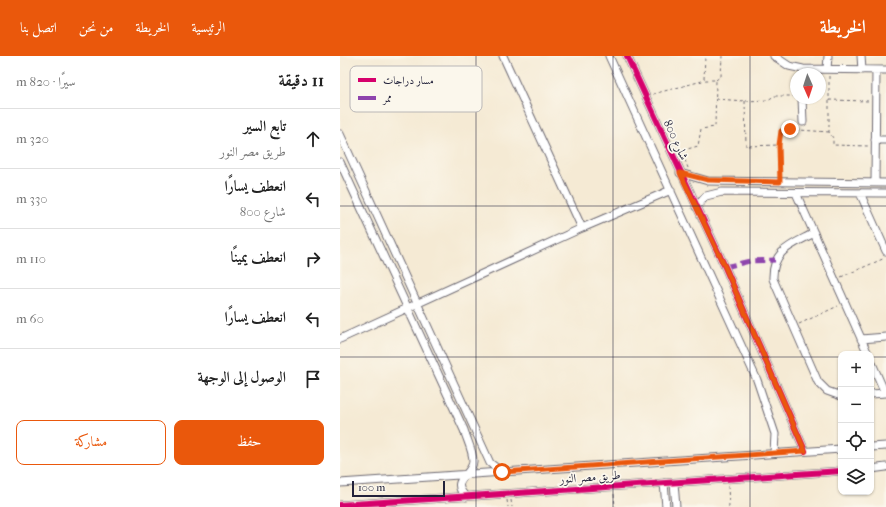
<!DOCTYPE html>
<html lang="ar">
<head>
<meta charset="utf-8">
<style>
  :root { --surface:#fff; --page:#f6f6f6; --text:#222; --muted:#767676; --line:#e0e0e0; --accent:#ea580c }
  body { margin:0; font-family:"IM FELL French Canon",Amiri,serif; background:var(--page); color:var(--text); direction:rtl }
  .controls { position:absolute; right:12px; bottom:12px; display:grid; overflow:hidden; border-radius:8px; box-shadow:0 1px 3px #0004 }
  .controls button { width:36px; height:36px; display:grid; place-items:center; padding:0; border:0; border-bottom:1px solid var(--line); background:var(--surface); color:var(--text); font:20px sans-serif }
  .compass { position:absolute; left:450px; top:12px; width:36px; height:36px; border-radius:50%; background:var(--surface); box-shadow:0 1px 3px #0004; rotate:177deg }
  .scale { position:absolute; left:12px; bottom:10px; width:93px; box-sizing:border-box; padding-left:4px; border:2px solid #22223b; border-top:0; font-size:11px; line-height:14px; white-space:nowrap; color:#22223b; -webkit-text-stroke:3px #fbf7ec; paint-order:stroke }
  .stop { position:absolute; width:12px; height:12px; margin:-9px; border:3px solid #ea580c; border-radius:50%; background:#fff }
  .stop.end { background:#ea580c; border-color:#fff; box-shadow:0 1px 4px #0008 }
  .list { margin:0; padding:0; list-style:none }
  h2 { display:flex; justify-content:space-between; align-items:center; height:52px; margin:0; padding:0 16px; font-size:17px }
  h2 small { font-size:13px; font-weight:400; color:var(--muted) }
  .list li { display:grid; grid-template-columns:26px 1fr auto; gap:12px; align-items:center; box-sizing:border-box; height:60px; padding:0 16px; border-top:1px solid var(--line) }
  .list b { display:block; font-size:15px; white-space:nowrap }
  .list p { margin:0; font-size:13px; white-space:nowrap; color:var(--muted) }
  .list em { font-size:13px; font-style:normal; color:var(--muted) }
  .actions { display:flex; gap:8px; padding:12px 16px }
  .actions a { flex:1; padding:9px 0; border:1px solid var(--accent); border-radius:8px; text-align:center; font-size:14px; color:var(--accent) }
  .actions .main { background:var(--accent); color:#fff }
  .icon { flex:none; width:22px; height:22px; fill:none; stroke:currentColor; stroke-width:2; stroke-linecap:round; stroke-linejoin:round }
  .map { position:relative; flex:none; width:546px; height:451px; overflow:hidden; direction:ltr }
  header { display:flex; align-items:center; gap:24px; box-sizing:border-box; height:56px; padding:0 20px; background:var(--accent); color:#fff }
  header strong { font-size:19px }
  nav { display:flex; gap:22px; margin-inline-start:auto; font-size:14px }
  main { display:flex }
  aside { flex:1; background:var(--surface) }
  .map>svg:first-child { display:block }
</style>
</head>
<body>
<header>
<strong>الخريطة</strong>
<nav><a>الرئيسية</a><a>الخريطة</a><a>من نحن</a><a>اتصل بنا</a></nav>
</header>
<main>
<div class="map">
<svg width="546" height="451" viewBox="0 0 546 451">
  <rect width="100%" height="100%" fill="#fbf7ec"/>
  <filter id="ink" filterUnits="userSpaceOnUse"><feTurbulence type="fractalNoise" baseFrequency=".025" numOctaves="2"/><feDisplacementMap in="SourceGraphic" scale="8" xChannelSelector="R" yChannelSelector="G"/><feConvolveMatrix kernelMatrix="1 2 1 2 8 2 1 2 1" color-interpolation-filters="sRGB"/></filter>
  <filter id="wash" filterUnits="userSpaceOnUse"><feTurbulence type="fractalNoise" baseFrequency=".012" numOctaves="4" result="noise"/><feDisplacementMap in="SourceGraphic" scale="16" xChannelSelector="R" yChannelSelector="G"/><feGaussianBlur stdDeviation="0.9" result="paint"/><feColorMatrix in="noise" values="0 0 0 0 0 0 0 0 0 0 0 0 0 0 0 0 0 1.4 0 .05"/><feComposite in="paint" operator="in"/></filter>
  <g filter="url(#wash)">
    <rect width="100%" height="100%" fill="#f5ead4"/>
  </g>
  <g filter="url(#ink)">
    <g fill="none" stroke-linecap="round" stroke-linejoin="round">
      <g stroke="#6c6871" stroke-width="9">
        <path id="minor" d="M163,0L242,172
          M269,0L417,324L435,378L434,397
          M287,0L385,211L465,395
          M434,0L449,10L463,13L546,14
          M521,0L522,14
          M487,13L488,0
          M462,42L463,66
          M0,78L150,407L162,416
          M535,84H546
          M0,106L124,374C127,384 133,395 133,405C133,420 108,423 126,441
          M340,117L368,125L546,127
          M535,127L536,14
          M456,137L528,298
          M520,137L546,195
          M356,151L366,140L382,136L546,137
          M474,177C452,189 432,194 433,223L478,326L487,335L501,340
          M0,283L242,172L331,134
          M521,283L546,281
          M531,305L545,337
          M531,338L546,337
          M531,391L546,390
          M531,413L546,411
          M0,427L501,393
          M324,427L326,451
          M334,427L336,451
          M0,449L501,415"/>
      </g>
      <path stroke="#6c6871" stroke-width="1" stroke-dasharray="3 3" stroke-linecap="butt" d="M489,20V76L493,82V89L528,90
        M364,23L365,0
        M376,24L381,20L382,0
        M313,38L366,24H376L375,71L361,73L358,90L344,94L343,99L348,112
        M376,43L405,45L428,44L434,40H456
        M489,44L529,45
        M405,45L406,90L439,89L441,75L444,73L489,76
        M439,89L440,118
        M501,221L545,202
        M459,268L498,250
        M388,430L389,451
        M274,438L275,451
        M167,444L168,451
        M171,444L172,451"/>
      <use href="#minor" stroke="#fff" stroke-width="7"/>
      <path stroke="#8e44ad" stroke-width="5" stroke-dasharray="10 5" stroke-linecap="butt" d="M385,211L410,205L435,204"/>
      <g stroke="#fbf7ec" stroke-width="8">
        <path id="cycleway" d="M287,0L385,211L465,395
          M0,449L501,415"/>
      </g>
      <use href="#cycleway" stroke="#d6006c" stroke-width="6"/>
    </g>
  </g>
  <g fill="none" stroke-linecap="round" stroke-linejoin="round" filter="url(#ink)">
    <path stroke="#ea580c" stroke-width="5" d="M162,416L465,395L385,211L340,117L368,124L440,126L439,89L441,75L450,73"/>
  </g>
  <path fill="none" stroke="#22223b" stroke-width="1" stroke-opacity="0.55" d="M136,0V451M273,0V451M410,0V451M0,150H546M0,301H501M531,301H546"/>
  <g text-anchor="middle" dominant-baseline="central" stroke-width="3.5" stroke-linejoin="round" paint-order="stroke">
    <g font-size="12" fill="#22223b" stroke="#fbf7ec">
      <text transform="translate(336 84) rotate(65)">شارع 800</text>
      <text transform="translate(250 421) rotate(-4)">طريق مصر النور</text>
    </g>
  </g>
  <rect x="10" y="10" width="132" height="46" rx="6" fill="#fbf7ec" stroke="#bab7b7" stroke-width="1"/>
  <rect x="18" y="22" width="18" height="4" fill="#d6006c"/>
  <rect x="18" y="40" width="18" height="4" fill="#8e44ad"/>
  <g font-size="11" fill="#22223b">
    <text x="43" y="28">مسار دراجات</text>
    <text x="43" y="46">ممر</text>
  </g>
</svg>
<div class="controls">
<button>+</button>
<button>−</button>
<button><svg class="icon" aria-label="locate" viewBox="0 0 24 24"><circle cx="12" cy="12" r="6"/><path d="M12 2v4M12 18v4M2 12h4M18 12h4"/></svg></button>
<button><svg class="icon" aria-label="layers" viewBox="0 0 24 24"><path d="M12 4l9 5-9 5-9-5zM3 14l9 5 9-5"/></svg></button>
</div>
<svg class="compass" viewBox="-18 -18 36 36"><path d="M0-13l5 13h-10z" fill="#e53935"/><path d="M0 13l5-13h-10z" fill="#767676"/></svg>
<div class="scale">100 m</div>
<div class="stop" style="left:162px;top:416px"></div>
<div class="stop end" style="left:450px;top:73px"></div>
</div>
<aside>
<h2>11 دقيقة<small>سيرًا · 820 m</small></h2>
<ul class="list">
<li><svg class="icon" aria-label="ahead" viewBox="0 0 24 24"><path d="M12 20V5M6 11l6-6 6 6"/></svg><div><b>تابع السير</b><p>طريق مصر النور</p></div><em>320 m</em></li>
<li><svg class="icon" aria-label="left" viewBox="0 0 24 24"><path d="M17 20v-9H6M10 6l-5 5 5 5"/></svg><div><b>انعطف يسارًا</b><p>شارع 800</p></div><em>330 m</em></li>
<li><svg class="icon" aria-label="right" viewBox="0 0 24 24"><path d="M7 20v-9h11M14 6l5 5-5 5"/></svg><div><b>انعطف يمينًا</b></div><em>110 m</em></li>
<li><svg class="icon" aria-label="left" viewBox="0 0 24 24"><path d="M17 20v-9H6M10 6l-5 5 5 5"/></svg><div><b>انعطف يسارًا</b></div><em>60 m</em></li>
<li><svg class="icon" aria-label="arrive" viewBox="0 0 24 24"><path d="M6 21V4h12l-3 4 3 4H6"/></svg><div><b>الوصول إلى الوجهة</b></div></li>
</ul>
<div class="actions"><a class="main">حفظ</a><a>مشاركة</a></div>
</aside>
</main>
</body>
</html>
